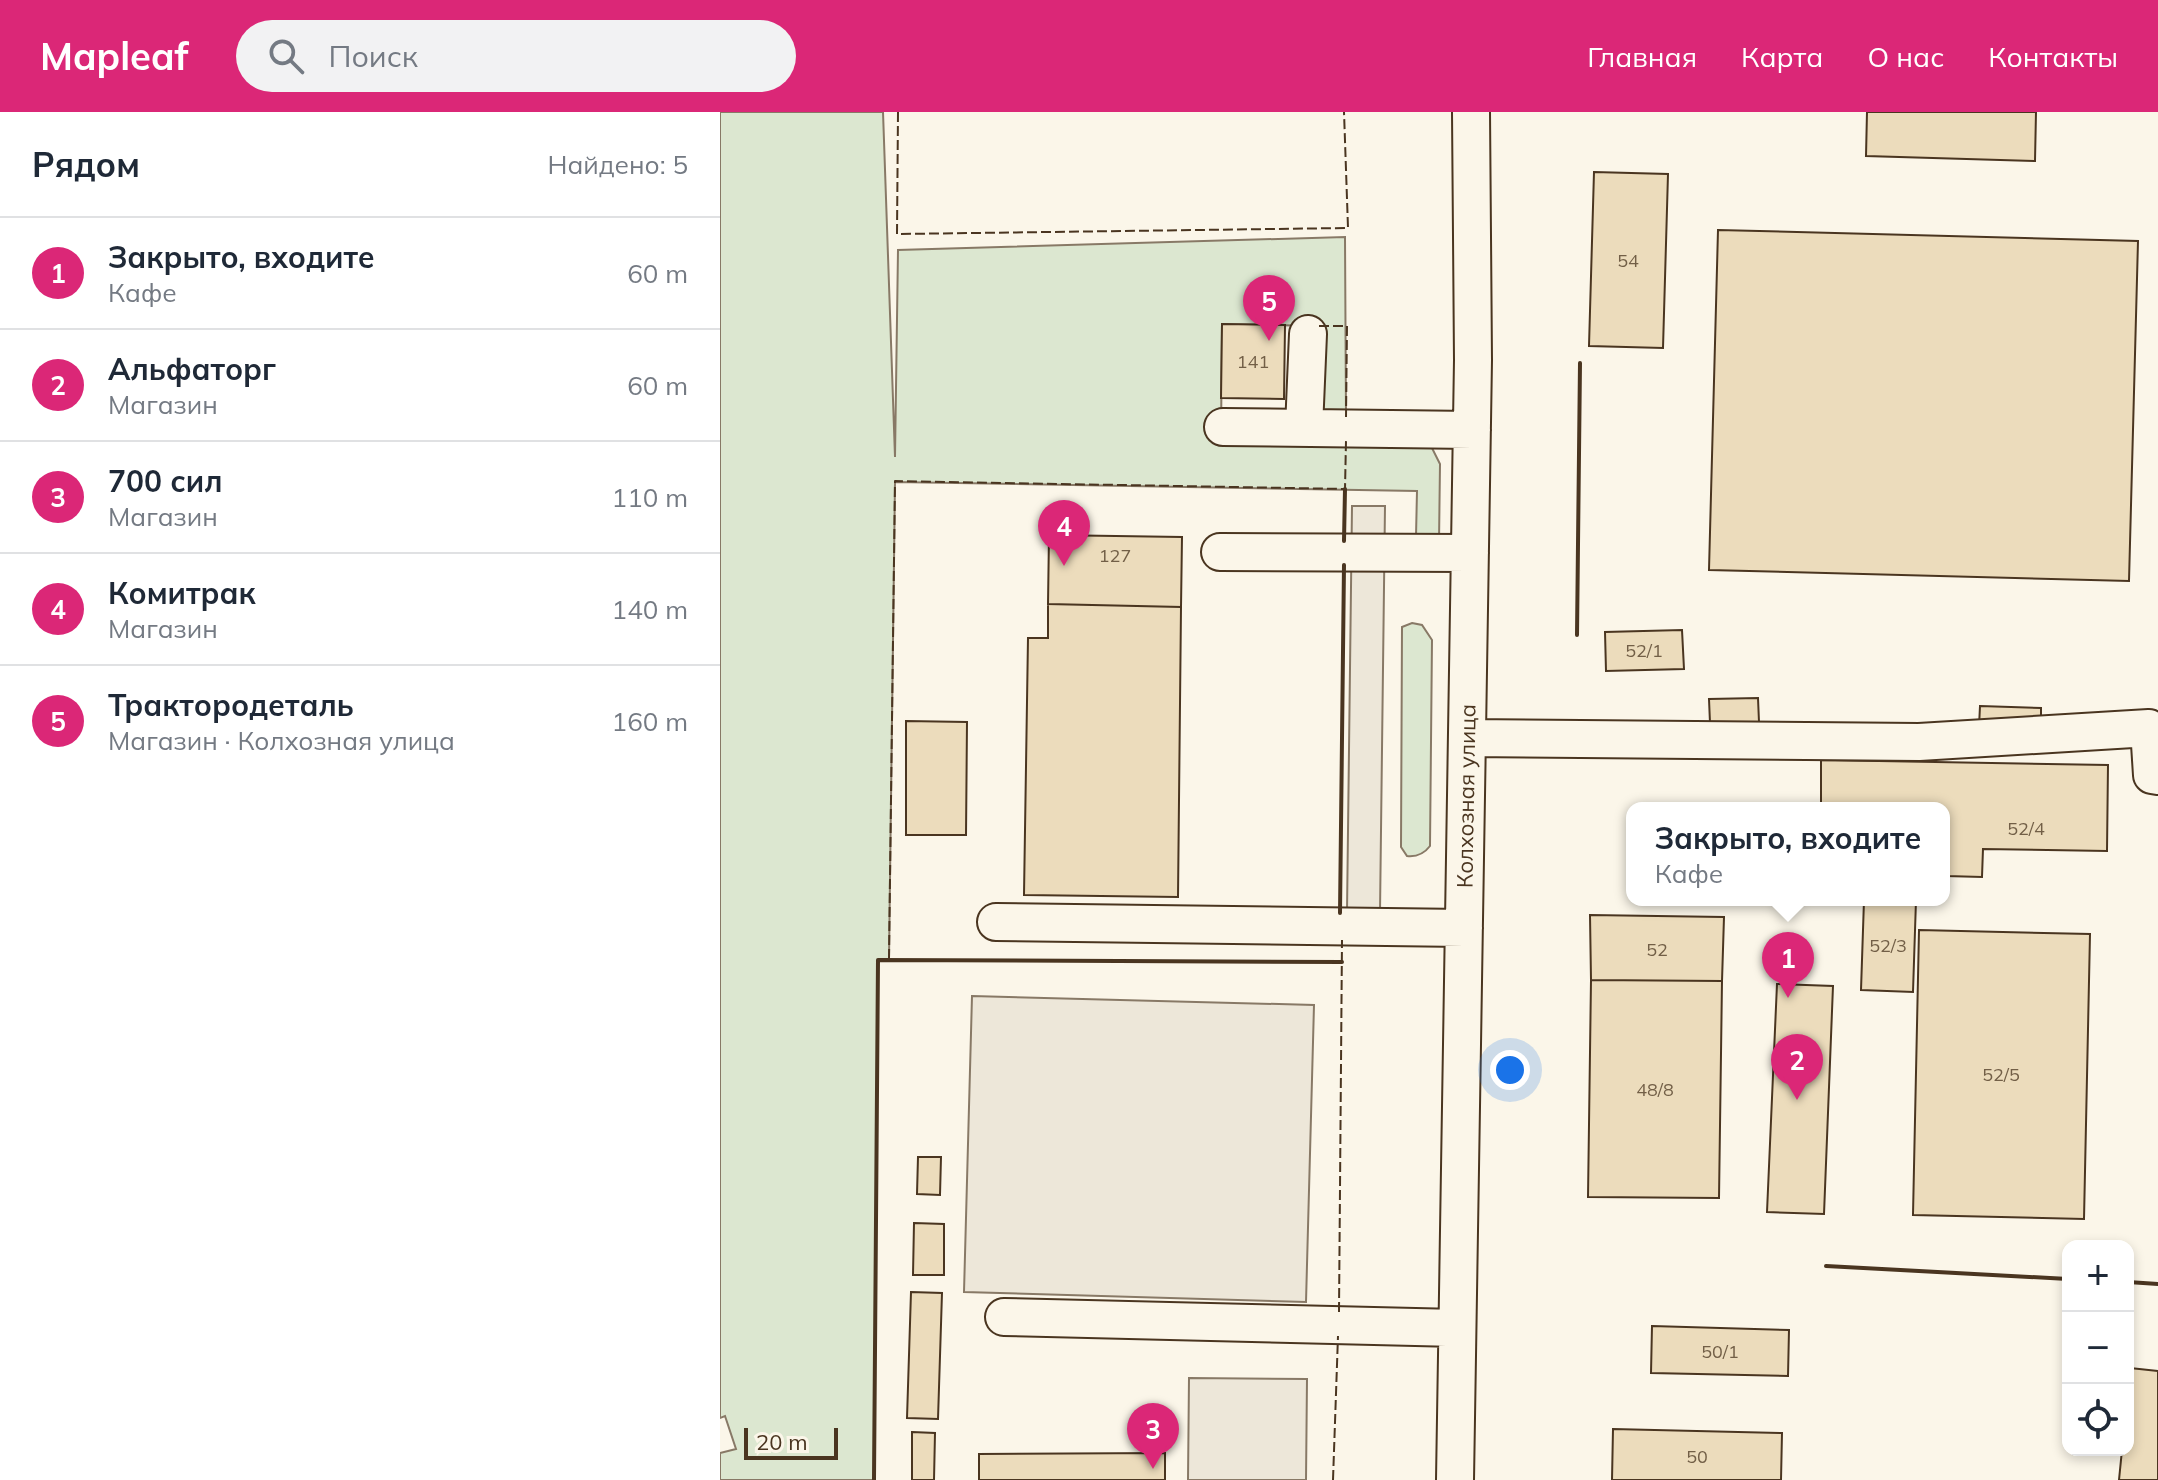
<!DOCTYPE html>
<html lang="ru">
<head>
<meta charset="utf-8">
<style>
  :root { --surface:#fff; --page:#f2f2f3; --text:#1f2937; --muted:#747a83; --line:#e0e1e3; --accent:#db2777 }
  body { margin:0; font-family:Mulish,sans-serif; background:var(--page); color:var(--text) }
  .controls { position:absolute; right:24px; bottom:24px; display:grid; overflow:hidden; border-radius:16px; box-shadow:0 4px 12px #0003 }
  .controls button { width:72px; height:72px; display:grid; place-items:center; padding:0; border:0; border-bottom:2px solid var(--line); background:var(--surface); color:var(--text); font:40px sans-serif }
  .scale { position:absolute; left:24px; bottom:20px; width:94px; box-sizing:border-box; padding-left:8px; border:4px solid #4a3520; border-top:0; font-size:22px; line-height:28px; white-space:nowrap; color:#4a3520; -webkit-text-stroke:6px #fbf6e9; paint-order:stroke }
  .you { position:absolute; left:790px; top:958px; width:28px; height:28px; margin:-20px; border:6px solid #fff; border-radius:50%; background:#1a73e8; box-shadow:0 0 0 12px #1a73e833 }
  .badge { display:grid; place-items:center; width:52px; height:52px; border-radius:50%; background:var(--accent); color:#fff; font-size:26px; font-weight:700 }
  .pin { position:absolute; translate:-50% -66px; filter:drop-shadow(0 2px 4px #0008) }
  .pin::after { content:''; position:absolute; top:42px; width:28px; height:24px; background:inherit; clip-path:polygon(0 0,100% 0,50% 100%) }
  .popup { position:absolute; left:906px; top:690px; width:324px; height:104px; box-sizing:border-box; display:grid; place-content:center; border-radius:16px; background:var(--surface); filter:drop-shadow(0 2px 6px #0005); font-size:26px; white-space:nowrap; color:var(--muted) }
  .popup b { font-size:30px; color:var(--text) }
  .popup::after { content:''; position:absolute; left:50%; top:100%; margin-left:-16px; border:16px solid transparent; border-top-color:var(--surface) }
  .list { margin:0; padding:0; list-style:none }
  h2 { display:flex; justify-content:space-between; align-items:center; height:104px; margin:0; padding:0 32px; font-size:34px }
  h2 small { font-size:26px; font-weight:400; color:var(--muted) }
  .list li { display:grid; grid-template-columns:52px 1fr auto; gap:24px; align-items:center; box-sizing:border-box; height:112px; padding:0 32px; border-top:2px solid var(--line) }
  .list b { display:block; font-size:30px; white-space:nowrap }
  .list p { margin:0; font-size:26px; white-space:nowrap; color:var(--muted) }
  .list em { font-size:26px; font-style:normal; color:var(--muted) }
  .icon { flex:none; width:44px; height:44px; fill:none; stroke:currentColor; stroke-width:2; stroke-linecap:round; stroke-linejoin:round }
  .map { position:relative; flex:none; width:1438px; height:1368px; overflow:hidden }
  header { display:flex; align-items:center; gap:48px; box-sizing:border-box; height:112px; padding:0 40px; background:var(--accent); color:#fff }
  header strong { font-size:38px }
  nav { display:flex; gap:44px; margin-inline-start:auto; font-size:28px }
  .search { width:560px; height:72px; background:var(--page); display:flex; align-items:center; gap:20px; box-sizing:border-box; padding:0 28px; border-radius:44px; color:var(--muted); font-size:30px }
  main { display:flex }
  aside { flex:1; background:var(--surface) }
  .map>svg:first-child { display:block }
</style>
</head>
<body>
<header>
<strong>Mapleaf</strong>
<div class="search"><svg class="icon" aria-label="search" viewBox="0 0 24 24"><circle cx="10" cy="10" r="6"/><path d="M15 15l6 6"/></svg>Поиск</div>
<nav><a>Главная</a><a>Карта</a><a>О нас</a><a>Контакты</a></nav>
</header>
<main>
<aside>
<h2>Рядом<small>Найдено: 5</small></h2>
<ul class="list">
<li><span class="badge">1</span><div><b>Закрыто, входите</b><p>Кафе</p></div><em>60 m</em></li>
<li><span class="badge">2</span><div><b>Альфаторг</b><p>Магазин</p></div><em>60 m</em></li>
<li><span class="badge">3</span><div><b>700 сил</b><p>Магазин</p></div><em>110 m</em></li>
<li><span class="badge">4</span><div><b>Комитрак</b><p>Магазин</p></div><em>140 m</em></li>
<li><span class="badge">5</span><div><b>Трактородеталь</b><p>Магазин · Колхозная улица</p></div><em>160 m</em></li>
</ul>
</aside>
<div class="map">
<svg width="1438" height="1368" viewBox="0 0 1438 1368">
  <rect width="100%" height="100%" fill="#fbf6e9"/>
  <path fill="#dce7d0" stroke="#887966" stroke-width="2" d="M0,0H163L175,345L178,138L625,125L626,305L599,304L600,214L502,212L501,326L697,330L712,336L720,352L719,431L696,424L697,379L175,370L169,847L158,848L154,1368H0V1341L16,1337L5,1304L0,1306Z
    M692,511L702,513L712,528L710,734C704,742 697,745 687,744L681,735L682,515Z"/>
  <path fill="#ede7d9" stroke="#887966" stroke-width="2" d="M632,394H665L660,800H627Z
    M252,884L594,893L586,1190L244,1180Z
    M469,1266L587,1267L586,1368H468Z"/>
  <path fill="#ecdcbc" stroke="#4a3520" stroke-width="2" d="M1147,0H1316L1315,49L1146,44Z
    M874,60L948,62L943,236L869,234Z
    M998,118L1418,129L1409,469L989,458Z
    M502,212L565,213L564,287L501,286Z
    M329,423L462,425L461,495L328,492Z
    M328,492L461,495L458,785L304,783L308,526H328Z
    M962,518L964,557L886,559L885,520Z
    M1038,586L1039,610L990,611L989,587Z
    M1260,594L1321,596V617L1259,615Z
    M186,609L247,610L246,723H186Z
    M1101,648L1388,653L1387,739L1263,737L1262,765L1226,764L1224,696H1101Z
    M1144,788H1196L1193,880L1141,878Z
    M870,803L1004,805L1002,869L871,868Z
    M1199,818L1370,822L1364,1107L1193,1103Z
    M871,868L1002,869L999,1086L868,1085Z
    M1057,872L1113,874L1104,1102L1047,1100Z
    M198,1045H221L220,1083L197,1082Z
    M194,1111L224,1112V1163H193Z
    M191,1180L222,1181L218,1307L187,1306Z
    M932,1214L1069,1218L1068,1264L931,1261Z
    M1410,1256L1438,1259V1368H1399L1402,1338H1408Z
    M893,1317L1062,1321L1061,1368H892Z
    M192,1320L215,1321L214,1368H192Z
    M445,1341V1368H259V1342Z"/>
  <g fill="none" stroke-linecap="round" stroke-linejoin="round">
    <g stroke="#4a3520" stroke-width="40">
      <path id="minor" d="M503,315L752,318
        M584,316L588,222
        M500,440L750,441
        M747,626L1199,630L1429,616L1432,663L1438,664
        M276,810L744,816
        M284,1205L737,1216
        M735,1368L753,248L751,0"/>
    </g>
    <use href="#minor" stroke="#fbf6e9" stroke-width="36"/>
    <path stroke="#4a3520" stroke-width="2" stroke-dasharray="10 4" stroke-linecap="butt" d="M178,0L177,122L628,116L624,0
      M599,214H627L626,305
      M169,847L175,369L625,377L626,329
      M619,1200L622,828
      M613,1368L618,1224"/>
    <path stroke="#4a3520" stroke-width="4" d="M624,429L625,377
      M857,523L860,251
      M620,801L624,453
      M1106,1154L1348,1167
      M1408,1170L1438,1172
      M154,1368L158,848L622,850"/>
  </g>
  <g text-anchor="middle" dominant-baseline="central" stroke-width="6" stroke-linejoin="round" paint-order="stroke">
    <g font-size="18" fill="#725f47">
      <text x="908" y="148">54</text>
      <text x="533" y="249">141</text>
      <text x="395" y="443">127</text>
      <text x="924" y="538">52/1</text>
      <text x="1306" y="716">52/4</text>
      <text x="1168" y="833">52/3</text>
      <text x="937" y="837">52</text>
      <text x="1281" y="962">52/5</text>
      <text x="935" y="977">48/8</text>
      <text x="1000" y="1239">50/1</text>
      <text x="977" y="1344">50</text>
    </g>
    <g font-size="22" fill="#4a3520" stroke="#fbf6e9">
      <text transform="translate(746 684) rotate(-89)">Колхозная улица</text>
    </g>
  </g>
</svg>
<div class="controls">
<button>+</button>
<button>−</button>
<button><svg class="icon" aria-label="locate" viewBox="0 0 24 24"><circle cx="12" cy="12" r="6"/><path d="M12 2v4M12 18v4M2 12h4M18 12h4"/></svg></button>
</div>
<div class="scale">20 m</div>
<div class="you"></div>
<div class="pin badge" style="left:1068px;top:886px">1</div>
<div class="popup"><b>Закрыто, входите</b>Кафе</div>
<div class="pin badge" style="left:1077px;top:988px">2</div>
<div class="pin badge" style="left:433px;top:1357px">3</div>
<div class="pin badge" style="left:344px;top:454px">4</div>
<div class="pin badge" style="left:549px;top:229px">5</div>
</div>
</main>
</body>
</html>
